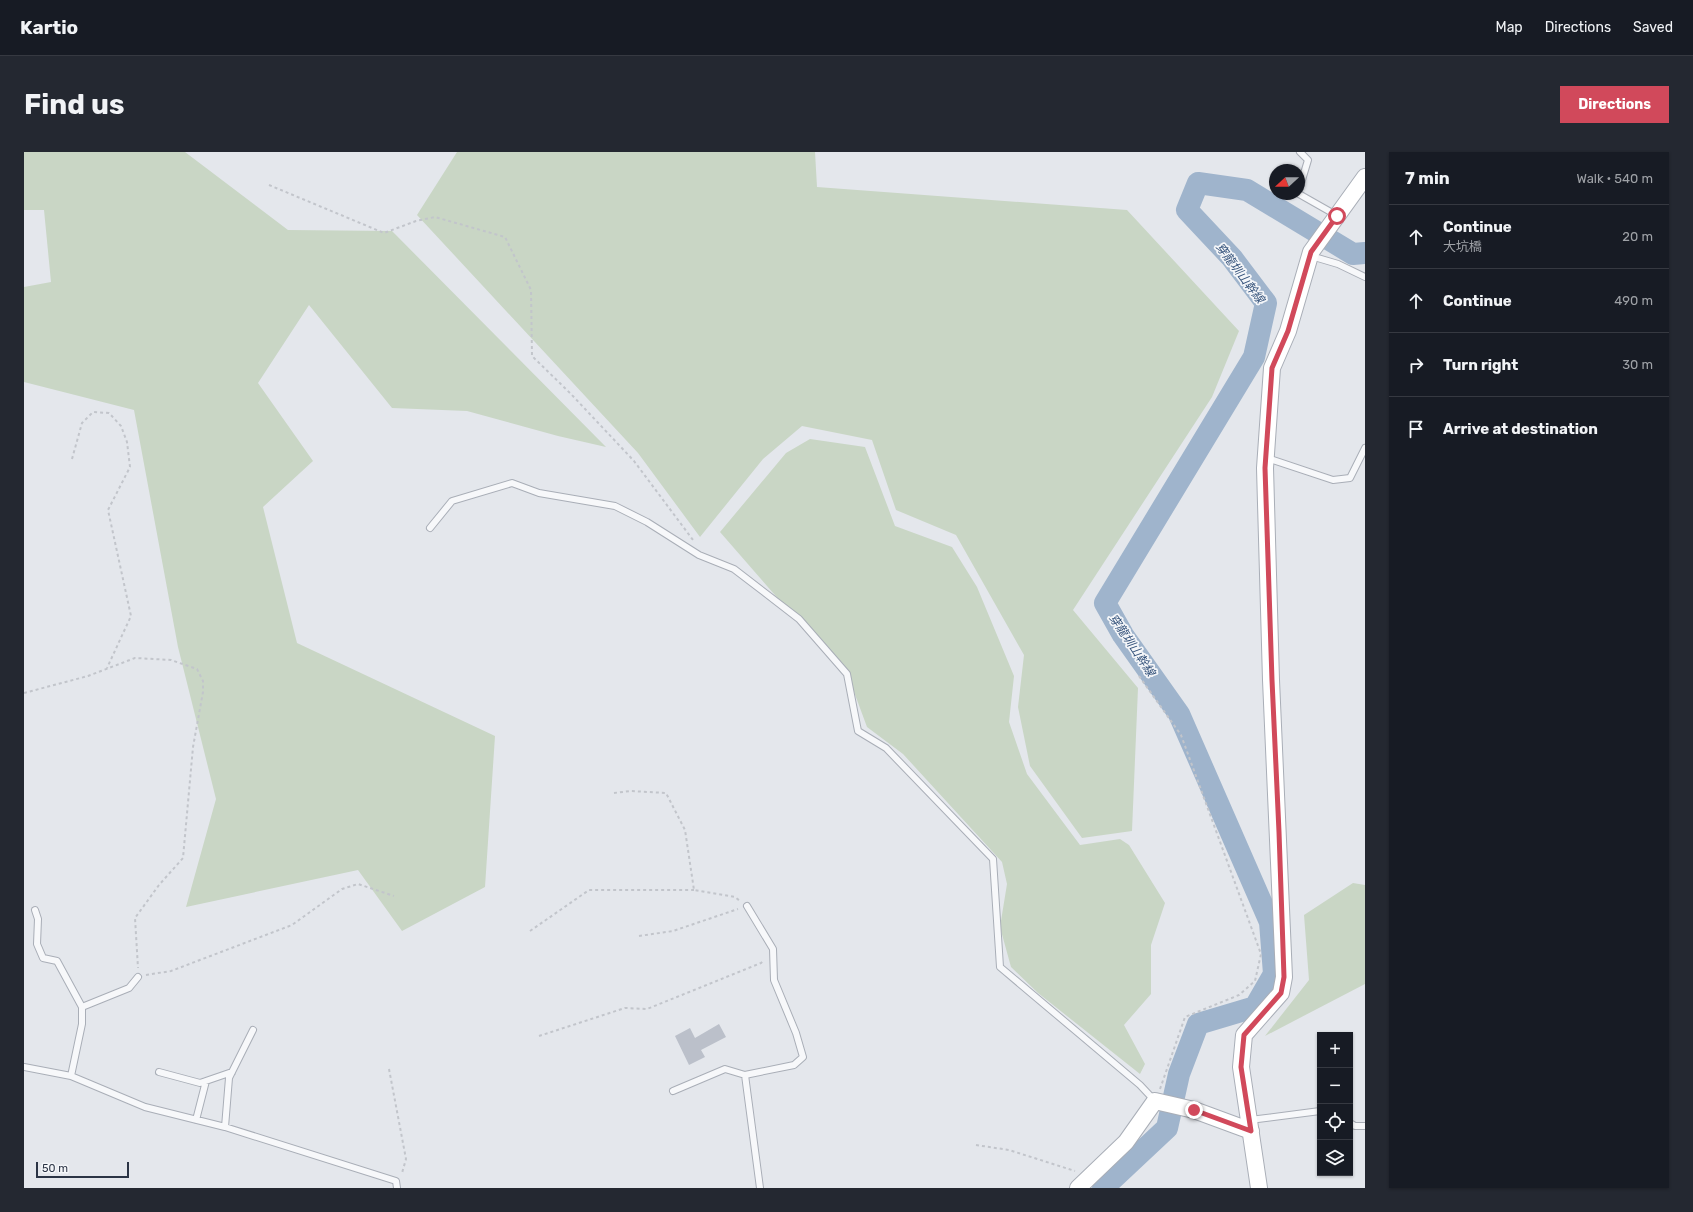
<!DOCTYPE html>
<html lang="en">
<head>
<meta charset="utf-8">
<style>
  :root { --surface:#171b24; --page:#242831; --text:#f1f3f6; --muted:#9ea1a6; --line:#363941; --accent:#d1495b }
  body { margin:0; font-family:Rubik,"Noto Sans TC",sans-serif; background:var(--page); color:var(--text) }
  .controls { position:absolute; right:12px; bottom:12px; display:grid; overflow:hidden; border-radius:0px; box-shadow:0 1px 3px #0004 }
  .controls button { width:36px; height:36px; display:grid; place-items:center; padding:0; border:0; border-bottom:1px solid var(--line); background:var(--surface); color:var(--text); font:20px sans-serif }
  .compass { position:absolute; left:1245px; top:12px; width:36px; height:36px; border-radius:50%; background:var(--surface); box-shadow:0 1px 3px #0004; rotate:249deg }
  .scale { position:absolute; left:12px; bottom:10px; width:93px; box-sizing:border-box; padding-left:4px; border:2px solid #2b3445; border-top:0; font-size:11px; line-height:14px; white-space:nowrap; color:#2b3445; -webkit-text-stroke:3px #f4f6f9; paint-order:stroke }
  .stop { position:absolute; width:12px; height:12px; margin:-9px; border:3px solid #d1495b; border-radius:50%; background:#fff }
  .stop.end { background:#d1495b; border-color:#fff; box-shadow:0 1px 4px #0008 }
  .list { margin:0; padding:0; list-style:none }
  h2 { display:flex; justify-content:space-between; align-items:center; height:52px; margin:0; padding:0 16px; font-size:17px }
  h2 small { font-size:13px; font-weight:400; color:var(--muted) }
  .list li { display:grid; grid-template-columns:26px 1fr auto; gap:12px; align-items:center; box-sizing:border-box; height:64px; padding:0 16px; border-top:1px solid var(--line) }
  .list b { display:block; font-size:15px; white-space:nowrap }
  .list p { margin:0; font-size:13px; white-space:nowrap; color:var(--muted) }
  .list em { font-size:13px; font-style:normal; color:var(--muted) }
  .icon { flex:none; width:22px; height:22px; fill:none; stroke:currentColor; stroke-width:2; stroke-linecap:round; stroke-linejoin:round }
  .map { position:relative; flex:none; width:1341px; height:1036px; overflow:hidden; border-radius:0px }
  header { display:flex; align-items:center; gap:24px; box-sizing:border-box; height:56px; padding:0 20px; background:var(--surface); border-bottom:1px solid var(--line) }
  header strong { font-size:19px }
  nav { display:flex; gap:22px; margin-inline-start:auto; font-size:14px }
  .intro { display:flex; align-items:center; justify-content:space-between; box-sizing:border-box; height:96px; padding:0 24px }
  h1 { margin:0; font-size:28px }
  .button { padding:10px 18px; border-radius:0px; background:var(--accent); color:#fff; font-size:14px; font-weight:700 }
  main { display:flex; gap:24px; padding:0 24px }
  aside { flex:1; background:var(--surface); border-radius:0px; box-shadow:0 1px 3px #0004 }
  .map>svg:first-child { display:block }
</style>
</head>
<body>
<header>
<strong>Kartio</strong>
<nav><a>Map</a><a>Directions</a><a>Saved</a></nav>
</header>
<div class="intro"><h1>Find us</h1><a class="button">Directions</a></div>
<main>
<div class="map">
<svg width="1341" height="1036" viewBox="0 0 1341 1036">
  <rect width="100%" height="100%" fill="#e4e7ec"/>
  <path fill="#c9d6c5" d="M0,0H161L264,78L368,79L582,295L534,284L443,259L368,256L285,153L234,231L289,309L239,355L273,491L471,584L461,735L378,779L334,718L162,755L192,647L154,495L110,258L0,230V135L27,130L20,58H0Z
    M433,0H791L793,35L1103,58L1215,179L1188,245L1049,458L1114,536L1108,679L1058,686L1006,614L994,555L1000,503L932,383L872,358L848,288L778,274L739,307L676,385L614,301L393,63Z
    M786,287L841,295L871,374L928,395L953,435L990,524L985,570L1003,622L1056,693L1096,687L1105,693L1141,751L1127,793V842L1100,873L1121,912L1116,922L1014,841L987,815L976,775L983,732L978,710L879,602L843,575L826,529L696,380L762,301Z
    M1329,731L1341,733V832L1241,884L1285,828L1280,763Z"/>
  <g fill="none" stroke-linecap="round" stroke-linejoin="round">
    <path stroke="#9fb4cc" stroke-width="22" d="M1079,1036L1143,976L1155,922L1174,872L1231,855L1250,822L1246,770L1155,562L1099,483L1081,451L1230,205L1242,151L1208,106L1163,58L1174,31L1223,38L1329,102L1341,101"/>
  </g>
  <path fill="#bbc0ca" d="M695,872L702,885L677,898L681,905L665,913L651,884L666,876L671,886Z"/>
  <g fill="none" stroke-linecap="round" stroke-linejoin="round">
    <g stroke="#a9aeb7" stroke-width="8">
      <path id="lane" d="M1275,38L1284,8L1276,0
        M1275,42L1312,63
        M1287,104L1314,112L1341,125
        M1243,306L1309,328L1326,326L1341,296
        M406,376L428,349L488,331L515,341L591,354L623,370L675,403L710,417L775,467L823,522L834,579L862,596L969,707L976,815L1116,933L1131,949
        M723,754L749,797L750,828L772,881L779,905L770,913L721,923L736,1036
        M11,758L14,767L13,792L19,806L33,809L58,855
        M0,915L47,924L121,955L201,975L372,1029L373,1036
        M135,920L176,931L208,920
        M47,924L58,872V855L105,836L114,825
        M649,939L701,917L721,923
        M172,968L182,929
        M1226,968L1296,959
        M1326,971L1331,974H1341
        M201,975L205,926L229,878"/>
    </g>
    <g stroke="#a9aeb7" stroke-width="18">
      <path id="secondary" d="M1054,1036L1102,990L1131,949L1170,958L1227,979
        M1235,1036L1217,915L1220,883L1257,841L1260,825L1247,528L1241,316L1248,216L1264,179L1287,100L1341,25"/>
    </g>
    <path stroke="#c2c5cb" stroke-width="2" stroke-dasharray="3 3" stroke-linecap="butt" d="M245,33L360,81L392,69L411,65L481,85L507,138L508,204L547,242L610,309L669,388
      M48,307L58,271L69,260L85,261L97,274L103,290L106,315L84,358L107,464L83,516
      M1115,524L1157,583L1237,802L1231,829L1215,843L1161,865L1136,937
      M0,541L64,524L111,506L147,508L173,517L179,529V540L169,595L159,706L135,733L111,766L114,816
      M590,641L606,639L642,641L661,678L670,738L711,745L716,749
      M506,779L565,738H670
      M615,784L649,779L714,757
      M122,823L147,819L268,773L318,737L334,732L370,744
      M515,884L601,856L623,857L737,811L740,808
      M365,917L382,1007L378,1021
      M952,993L985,998L1051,1019"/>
    <use href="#lane" stroke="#f7f8fa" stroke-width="6"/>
    <use href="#secondary" stroke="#fff" stroke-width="16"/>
  </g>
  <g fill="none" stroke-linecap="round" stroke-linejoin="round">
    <path stroke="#d1495b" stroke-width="5" d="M1170,958L1227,979L1217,915L1220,883L1257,841L1260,825L1255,680L1248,528L1241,316L1248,216L1264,179L1287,100L1313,64"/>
  </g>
  <g text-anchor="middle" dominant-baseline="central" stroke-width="3.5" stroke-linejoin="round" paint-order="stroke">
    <g font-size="12" font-style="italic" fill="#34527a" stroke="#f4f6f9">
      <text transform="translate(1216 121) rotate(53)">穿龍圳山幹線</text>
      <text transform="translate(1108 493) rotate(56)">穿龍圳山幹線</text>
    </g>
  </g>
</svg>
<div class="controls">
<button>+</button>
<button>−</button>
<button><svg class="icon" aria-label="locate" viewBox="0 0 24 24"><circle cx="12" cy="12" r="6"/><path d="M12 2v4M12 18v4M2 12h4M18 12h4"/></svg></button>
<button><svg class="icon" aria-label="layers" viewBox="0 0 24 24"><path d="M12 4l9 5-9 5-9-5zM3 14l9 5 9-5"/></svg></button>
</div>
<svg class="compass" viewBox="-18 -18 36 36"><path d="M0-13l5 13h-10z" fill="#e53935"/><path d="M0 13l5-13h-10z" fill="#9ea1a6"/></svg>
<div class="scale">50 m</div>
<div class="stop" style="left:1313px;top:64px"></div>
<div class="stop end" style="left:1170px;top:958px"></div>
</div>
<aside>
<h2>7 min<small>Walk · 540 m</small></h2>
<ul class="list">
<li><svg class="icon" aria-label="ahead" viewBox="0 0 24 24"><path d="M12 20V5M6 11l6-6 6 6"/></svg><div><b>Continue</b><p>大坑橋</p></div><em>20 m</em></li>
<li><svg class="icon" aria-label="ahead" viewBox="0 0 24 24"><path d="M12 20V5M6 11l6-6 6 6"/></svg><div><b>Continue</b></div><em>490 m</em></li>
<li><svg class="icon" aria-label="right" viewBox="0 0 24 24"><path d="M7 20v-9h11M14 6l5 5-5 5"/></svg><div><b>Turn right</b></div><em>30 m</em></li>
<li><svg class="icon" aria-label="arrive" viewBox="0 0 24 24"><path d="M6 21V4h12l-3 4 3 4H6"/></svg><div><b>Arrive at destination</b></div></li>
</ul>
</aside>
</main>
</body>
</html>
